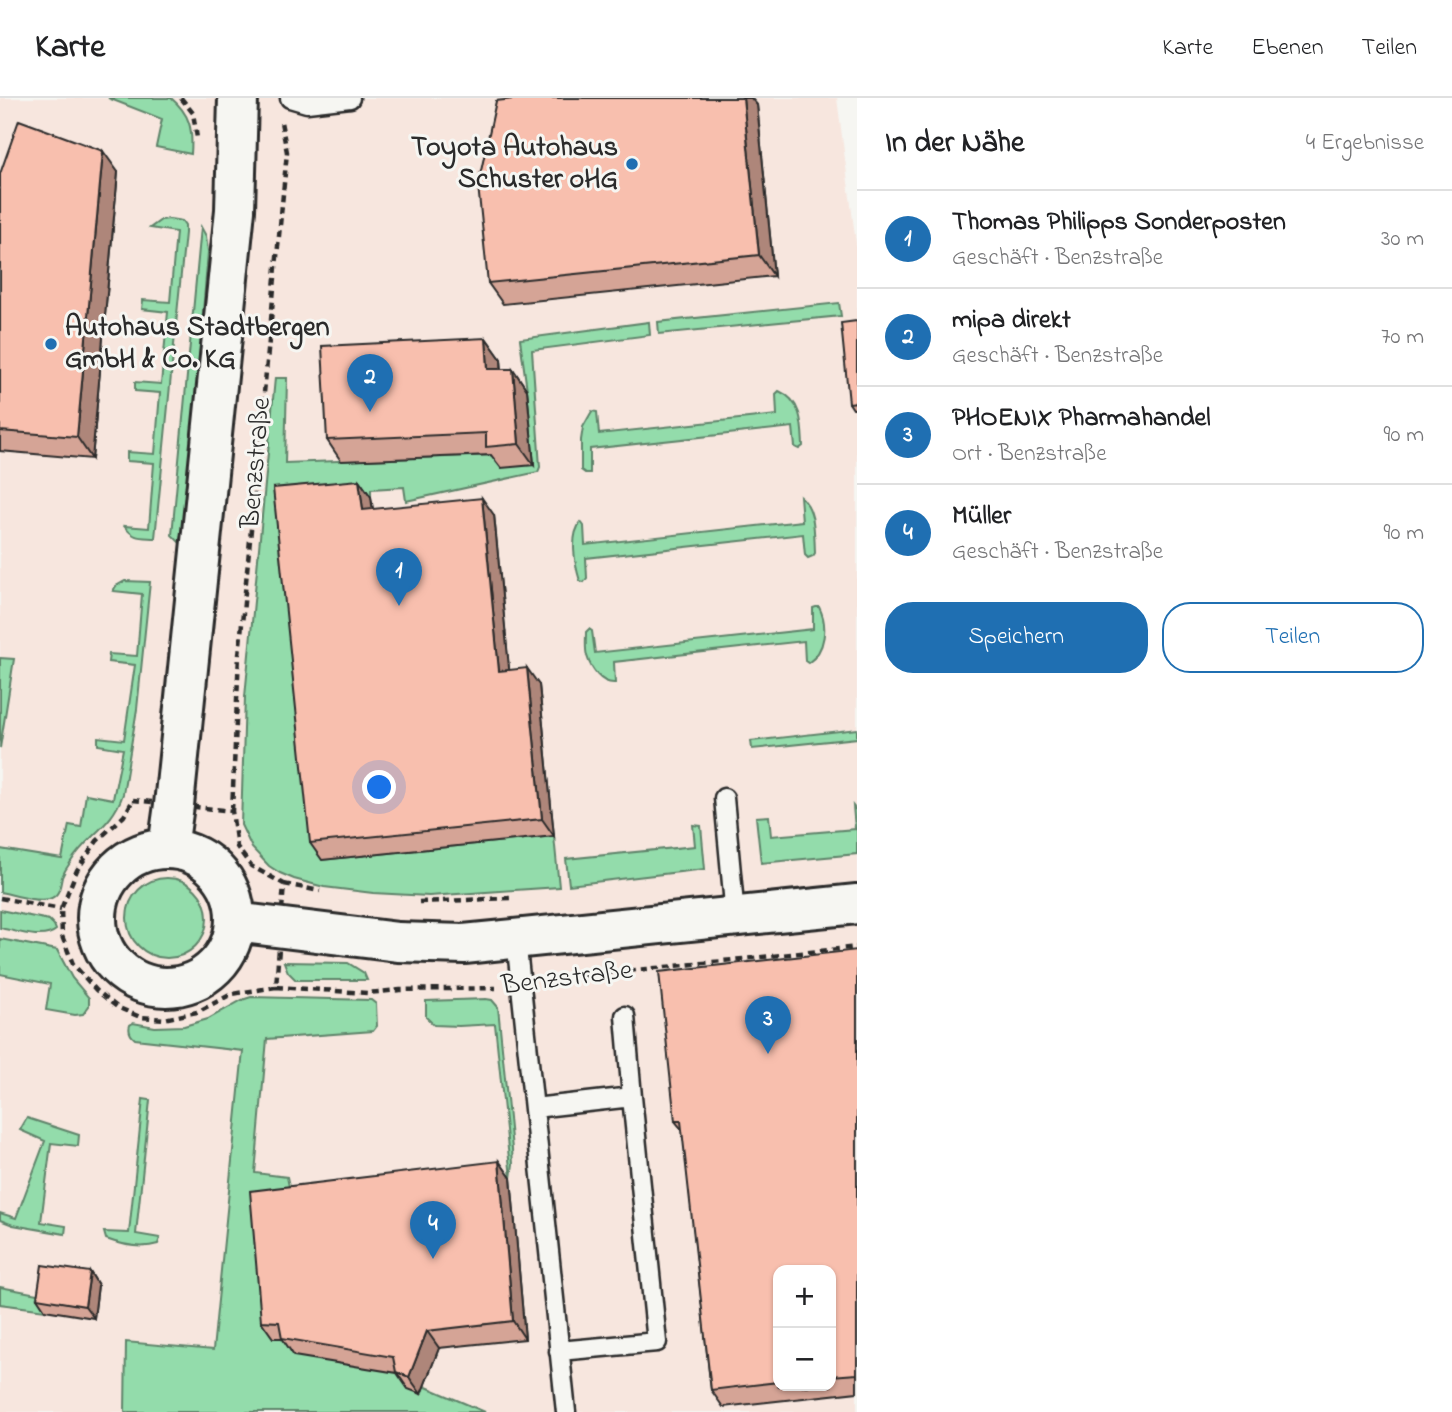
<!DOCTYPE html>
<html lang="de">
<head>
<meta charset="utf-8">
<style>
  :root { --surface:#fff; --page:#f6f6f6; --text:#202124; --muted:#757577; --line:#e0e0e0; --accent:#1f6fb2 }
  body { margin:0; font-family:"Indie Flower",sans-serif; background:var(--page); color:var(--text) }
  .controls { position:absolute; right:21px; bottom:21px; display:grid; overflow:hidden; border-radius:14px; box-shadow:0 2px 5px #0004 }
  .controls button { width:63px; height:63px; display:grid; place-items:center; padding:0; border:0; border-bottom:2px solid var(--line); background:var(--surface); color:var(--text); font:35px sans-serif }
  .you { position:absolute; left:380px; top:690px; width:24px; height:24px; margin:-18px; border:5px solid #fff; border-radius:50%; background:#1a73e8; box-shadow:0 0 0 10px #1a73e833 }
  .badge { display:grid; place-items:center; width:46px; height:46px; border-radius:50%; background:var(--accent); color:#fff; font-size:23px; font-weight:700 }
  .pin { position:absolute; translate:-50% -58px; filter:drop-shadow(0 2px 4px #0008) }
  .pin::after { content:''; position:absolute; top:37px; width:24px; height:21px; background:inherit; clip-path:polygon(0 0,100% 0,50% 100%) }
  .list { margin:0; padding:0; list-style:none }
  h2 { display:flex; justify-content:space-between; align-items:center; height:91px; margin:0; padding:0 28px; font-size:30px }
  h2 small { font-size:23px; font-weight:400; color:var(--muted) }
  .list li { display:grid; grid-template-columns:46px 1fr auto; gap:21px; align-items:center; box-sizing:border-box; height:98px; padding:0 28px; border-top:2px solid var(--line) }
  .list b { display:block; font-size:26px; white-space:nowrap }
  .list p { margin:0; font-size:23px; white-space:nowrap; color:var(--muted) }
  .list em { font-size:23px; font-style:normal; color:var(--muted) }
  .actions { display:flex; gap:14px; padding:21px 28px }
  .actions a { flex:1; padding:16px 0; border:2px solid var(--accent); border-radius:28px; text-align:center; font-size:24px; color:var(--accent) }
  .actions .main { background:var(--accent); color:#fff }
  .map { position:relative; flex:none; width:857px; height:1314px; overflow:hidden }
  header { display:flex; align-items:center; gap:42px; box-sizing:border-box; height:98px; padding:0 35px; background:var(--surface); border-bottom:2px solid var(--line) }
  header strong { font-size:33px }
  nav { display:flex; gap:38px; margin-inline-start:auto; font-size:24px }
  main { display:flex }
  aside { flex:1; background:var(--surface) }
  .map>svg:first-child { display:block }
</style>
</head>
<body>
<header>
<strong>Karte</strong>
<nav><a>Karte</a><a>Ebenen</a><a>Teilen</a></nav>
</header>
<main>
<div class="map">
<svg width="857" height="1314" viewBox="0 0 857 1314">
  <rect width="100%" height="100%" fill="#f6f6f2"/>
  <filter id="ink" filterUnits="userSpaceOnUse"><feTurbulence type="fractalNoise" baseFrequency=".0143" numOctaves="2"/><feDisplacementMap in="SourceGraphic" scale="14" xChannelSelector="R" yChannelSelector="G"/><feConvolveMatrix kernelMatrix="1 2 1 2 8 2 1 2 1" color-interpolation-filters="sRGB"/></filter>
  <g filter="url(#ink)">
    <path fill="#f7e6de" fill-rule="evenodd" d="M0,0H837L857,153V1314H0ZM778,1172H831V1288H778Z"/>
    <path fill="#93dcab" stroke="#5f846b" stroke-width="2" d="M108,0H171C190,16 193,31 191,56L156,49L162,21Z
      M170,121L182,123L185,127V135L155,440C140,439 134,441 124,428L149,430L154,365L127,363V354L155,356L160,295L135,293V284L161,286L168,214L142,211L143,202L170,204L176,134L150,130L161,122Z
      M201,129L206,138L208,154L196,299L182,436L179,444L172,437Z
      M839,205L841,218L659,236L658,224Z
      M649,224L650,237L532,252L540,369L538,374L406,403L404,389L371,391V399L286,407L322,762L554,738L559,789L429,798L373,795L324,789L294,781L280,775L269,768L252,750L241,727L245,599L275,280H287L285,365L500,357L533,367L527,292L520,241Z
      M779,293C802,303 802,326 803,348L799,351L795,349L793,329L590,351V375H585L581,372V342L583,329L592,313L597,314L599,336L777,317L776,296Z
      M800,398C816,411 814,436 815,455L813,458L808,460L805,457L803,436L586,460L587,480L584,484L580,483C575,467 569,438 581,424L584,428L585,447L802,423Z
      M125,483L150,484L137,611L123,696C112,729 87,737 70,765C67,769 64,774 62,779C60,788 60,798 49,801C34,804 15,797 0,794V751L62,761L69,727L81,729L86,696L113,701L123,651L98,647V639L124,642L135,567L108,564L109,556L137,558L142,496L113,493L116,488Z
      M816,509H819C828,527 826,553 808,565L805,563L804,543L614,564L615,585C601,586 591,571 587,558C585,551 586,542 586,534L589,531L592,533L595,555L813,531V510Z
      M0,560L14,561L0,650Z
      M857,631V640L752,651L751,643Z
      M853,708L857,713V756L761,765L756,719L769,718L771,738L855,731Z
      M693,727L701,728L705,771L569,787L566,761L695,748Z
      M127 820a40 40 0 1 1 80 0a40 40 0 1 1-80 0Z
      M0,812L49,822L54,827L56,832C43,843 16,833 0,830Z
      M0,841L57,852L72,880L89,900V908L83,916L75,917L46,912L50,886L0,876Z
      M284,864L348,865L364,875L367,882H296L288,874Z
      M251,899L371,902L376,906L377,928L373,933L267,941L255,1075L287,1079L293,1107L291,1241L405,1276L424,1288L485,1314H125L126,1244L213,1252L243,953L135,941C130,937 128,933 130,927L133,925L155,929L184,928L208,921L242,902Z
      M486,901L492,902L498,909L512,1051L513,1066L511,1080L495,926L459,928L434,927L426,919V903Z
      M143,1001L150,1002L136,1136L160,1140L158,1146C142,1151 122,1147 106,1141L104,1134L129,1135Z
      M27,1020L79,1037L78,1048L51,1045L41,1124L66,1128L65,1136L13,1127L0,1122V1115L16,1120L45,1043L20,1032Z
      M0,1189L48,1198L45,1212L0,1206Z"/>
    <g fill="none" stroke-linecap="round" stroke-linejoin="round">
      <g stroke="#2b2b2b" stroke-width="23">
        <path id="lane" d="M290,0L307,5L350,0
          M724,700L735,818
          M516,841L566,1314
          M625,918L632,999
          M534,1010L632,999L657,1244L559,1253"/>
      </g>
      <g stroke="#2b2b2b" stroke-width="44">
        <path id="secondary" d="M168,750L174,707L235,112L238,0
          M97 820a69 69 0 1 1 138 0a69 69 0 1 1-138 0Z
          M235,824L398,844L464,846L857,806"/>
      </g>
      <path stroke="#2b2b2b" stroke-width="4.5" stroke-dasharray="7 5" stroke-linecap="butt" d="M181,0L193,15L197,40
        M133,702L232,713L237,749L251,768L284,786L276,889L232,896L197,914L164,921L140,919L117,909L96,892L73,866L62,838L61,811L77,772L97,743L124,718Z
        M232,713L239,557L287,54L281,24
        M284,786L320,793
        M0,800L61,811
        M419,804L511,800
        M546,885L570,879L857,849
        M276,889L367,895L400,892L496,890"/>
      <use href="#lane" stroke="#f6f6f2" stroke-width="18"/>
      <use href="#secondary" stroke="#f6f6f2" stroke-width="38"/>
    </g>
    <path fill="#d5a496" stroke="#2b2b2b" stroke-width="2" fill-rule="evenodd" d="M522,0H751L757,7L774,178L503,206L488,185Z
      M118,74L92,361L0,353V76Z
      M857,223V311H853L849,305Z
      M486,240L501,261L502,271H513L527,292L534,367L501,370L491,357L341,363L327,342Z
      M359,382L371,399L373,411L494,417L509,572L539,587L554,738L322,762L310,745Z
      M857,852V1294L723,1309L711,1292L683,1033L675,1023ZM778,1172H831V1288H778Z
      M499,1063L511,1080L525,1241L439,1250L421,1296L408,1291L397,1275L294,1258L282,1240H273L261,1223Z
      M90,1174L98,1187L94,1220L45,1212L37,1200Z"/>
    <path fill="#ae867a" stroke="#2b2b2b" stroke-width="2" d="M743,0H751L757,7L774,178L759,157Z
      M103,53L118,74L92,361L77,339Z
      M486,240L501,261L502,292L488,271Z
      M513,271L527,292L534,367L519,346Z
      M359,382L371,399L375,429L363,412Z
      M482,400L494,417L511,590L499,573Z
      M527,570L539,587L554,738L542,721Z
      M499,1063L511,1080L525,1241L513,1223Z
      M90,1174L98,1187L94,1220L85,1208Z
      M427,1233L439,1250L421,1296L409,1279Z"/>
    <path fill="#f8bfae" stroke="#2b2b2b" stroke-width="2" d="M522,0H743L759,157L488,185L478,87L496,3Z
      M19,22L103,53L77,339L0,333V76Z
      M857,223V304L849,305L841,225Z
      M486,240L488,271H513L519,346L486,349V335L327,342L322,248Z
      M359,382L363,412L482,400L499,573L527,570L542,721L310,745L273,390Z
      M857,852V1276L831,1278V1172H778V1284L711,1292L681,1023H675L659,874Z
      M499,1063L513,1223L427,1233L409,1279L396,1274L393,1259L282,1240L279,1224L261,1223L250,1093Z
      M42,1167L90,1174L85,1208L37,1200Z"/>
  </g>
  <g fill="#1f6fb2" stroke="#f6f6f2" stroke-width="2.5">
    <circle cx="632" cy="66" r="7"/>
    <circle cx="51" cy="246" r="7"/>
  </g>
  <g text-anchor="middle" dominant-baseline="central" stroke-width="6" stroke-linejoin="round" paint-order="stroke">
    <g font-size="28" font-weight="bold" fill="#2b2b2b" stroke="#f6f6f2" text-anchor="end">
      <text x="618" y="50">Toyota Autohaus<tspan x="618" dy="32">Schuster oHG</tspan></text>
      <text x="65" y="230" text-anchor="start">Autohaus Stadtbergen<tspan x="65" dy="32">GmbH &amp; Co. KG</tspan></text>
    </g>
    <g font-size="28" fill="#2b2b2b" stroke="#f6f6f2">
      <text transform="translate(257 365) rotate(-85)">Benzstraße</text>
      <text transform="translate(567 881) rotate(-7)">Benzstraße</text>
    </g>
  </g>
</svg>
<div class="controls">
<button>+</button>
<button>−</button>
</div>
<div class="you"></div>
<div class="pin badge" style="left:399px;top:508px">1</div>
<div class="pin badge" style="left:370px;top:314px">2</div>
<div class="pin badge" style="left:768px;top:956px">3</div>
<div class="pin badge" style="left:433px;top:1161px">4</div>
</div>
<aside>
<h2>In der Nähe<small>4 Ergebnisse</small></h2>
<ul class="list">
<li><span class="badge">1</span><div><b>Thomas Philipps Sonderposten</b><p>Geschäft · Benzstraße</p></div><em>30 m</em></li>
<li><span class="badge">2</span><div><b>mipa direkt</b><p>Geschäft · Benzstraße</p></div><em>70 m</em></li>
<li><span class="badge">3</span><div><b>PHOENIX Pharmahandel</b><p>Ort · Benzstraße</p></div><em>90 m</em></li>
<li><span class="badge">4</span><div><b>Müller</b><p>Geschäft · Benzstraße</p></div><em>90 m</em></li>
</ul>
<div class="actions"><a class="main">Speichern</a><a>Teilen</a></div>
</aside>
</main>
</body>
</html>
